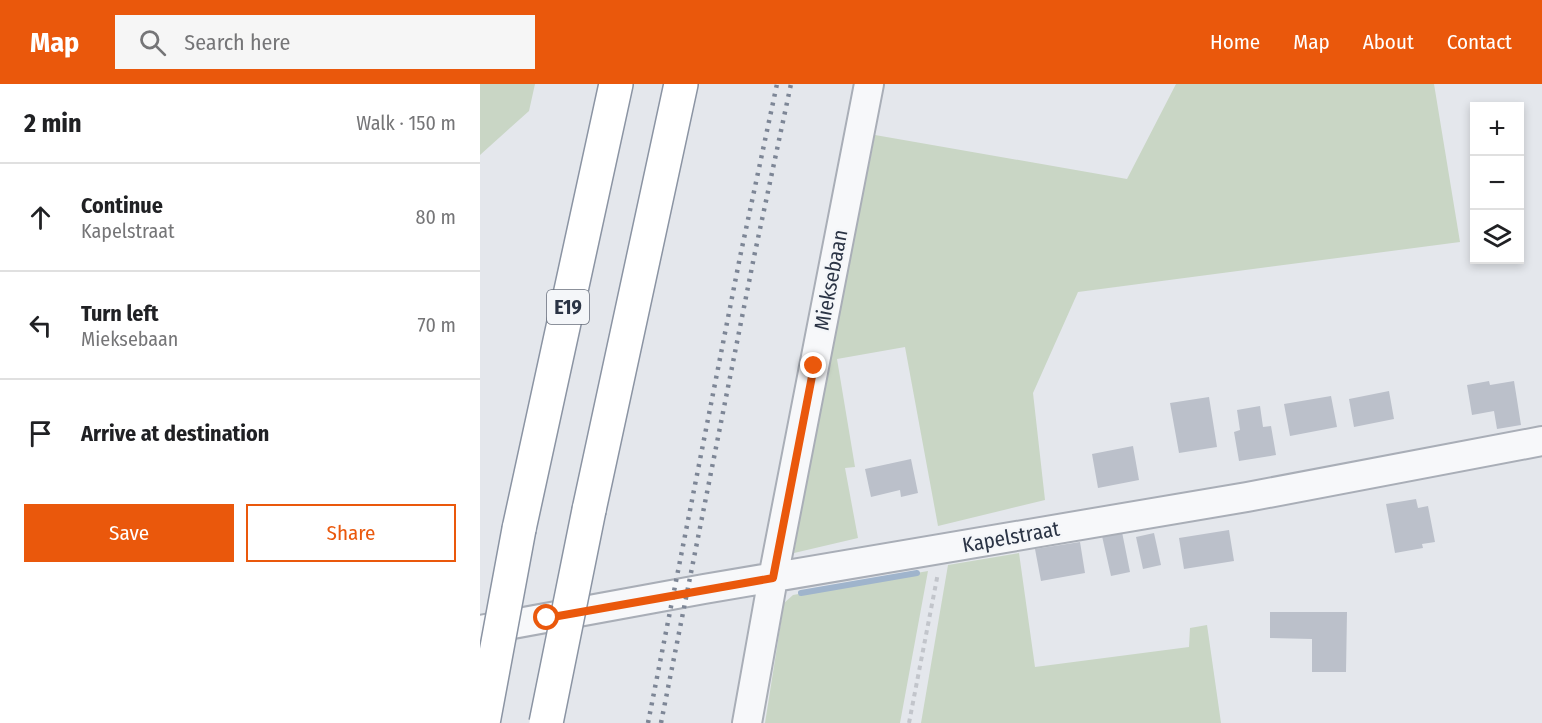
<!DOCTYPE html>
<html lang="en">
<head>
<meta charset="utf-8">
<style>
  :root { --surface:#fff; --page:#f6f6f6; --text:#202124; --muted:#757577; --line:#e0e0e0; --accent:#ea580c }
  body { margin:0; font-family:"Fira Sans Condensed",sans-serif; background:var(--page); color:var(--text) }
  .controls { position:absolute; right:18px; top:18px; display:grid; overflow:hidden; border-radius:0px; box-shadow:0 3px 9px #0003 }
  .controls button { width:54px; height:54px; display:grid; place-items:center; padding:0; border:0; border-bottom:2px solid var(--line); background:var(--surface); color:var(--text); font:30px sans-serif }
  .stop { position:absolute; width:18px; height:18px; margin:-14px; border:4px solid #ea580c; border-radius:50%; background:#fff }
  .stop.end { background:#ea580c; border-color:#fff; box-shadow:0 2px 6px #0008 }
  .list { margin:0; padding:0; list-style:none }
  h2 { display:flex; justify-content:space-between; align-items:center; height:78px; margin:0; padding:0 24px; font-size:26px }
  h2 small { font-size:20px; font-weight:400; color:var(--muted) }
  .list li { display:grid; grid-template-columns:39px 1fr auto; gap:18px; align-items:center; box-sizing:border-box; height:108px; padding:0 24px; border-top:2px solid var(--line) }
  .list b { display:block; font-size:22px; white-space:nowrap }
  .list p { margin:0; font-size:20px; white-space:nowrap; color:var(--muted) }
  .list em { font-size:20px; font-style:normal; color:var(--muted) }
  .actions { display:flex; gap:12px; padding:18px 24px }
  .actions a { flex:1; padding:14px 0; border:2px solid var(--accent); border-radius:0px; text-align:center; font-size:21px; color:var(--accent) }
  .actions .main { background:var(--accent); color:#fff }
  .icon { flex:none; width:33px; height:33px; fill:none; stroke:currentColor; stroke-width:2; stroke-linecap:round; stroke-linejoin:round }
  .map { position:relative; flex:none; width:1062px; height:639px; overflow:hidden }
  header { display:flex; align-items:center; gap:36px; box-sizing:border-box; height:84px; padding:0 30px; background:var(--accent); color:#fff }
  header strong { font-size:28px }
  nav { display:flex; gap:33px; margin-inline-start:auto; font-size:21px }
  .search { width:420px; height:54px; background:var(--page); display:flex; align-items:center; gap:15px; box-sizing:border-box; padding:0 21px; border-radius:0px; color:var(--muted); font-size:22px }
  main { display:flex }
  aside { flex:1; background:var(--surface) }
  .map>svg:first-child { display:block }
</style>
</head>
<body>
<header>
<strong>Map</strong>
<div class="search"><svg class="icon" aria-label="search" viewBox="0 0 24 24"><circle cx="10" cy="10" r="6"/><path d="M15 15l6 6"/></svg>Search here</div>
<nav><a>Home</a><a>Map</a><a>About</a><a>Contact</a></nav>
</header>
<main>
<aside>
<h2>2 min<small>Walk · 150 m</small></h2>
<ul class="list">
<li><svg class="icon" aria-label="ahead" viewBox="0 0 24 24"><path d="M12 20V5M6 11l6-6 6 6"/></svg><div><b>Continue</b><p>Kapelstraat</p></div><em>80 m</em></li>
<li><svg class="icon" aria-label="left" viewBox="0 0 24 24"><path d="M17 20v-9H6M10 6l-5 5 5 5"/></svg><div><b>Turn left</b><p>Mieksebaan</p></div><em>70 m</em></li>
<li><svg class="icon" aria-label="arrive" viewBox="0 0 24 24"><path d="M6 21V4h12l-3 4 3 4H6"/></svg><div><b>Arrive at destination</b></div></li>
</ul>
<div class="actions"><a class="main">Save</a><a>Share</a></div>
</aside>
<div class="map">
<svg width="1062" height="639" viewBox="0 0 1062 639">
  <rect width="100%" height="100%" fill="#e4e7ec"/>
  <path fill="#c9d6c5" d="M0,0H55L49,27L0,71Z
    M696,0H954L980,158L598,208L553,309L565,416L458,442L425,263L357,275L375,383L365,384L378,454L314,469L346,280L352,264L395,51L647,95Z
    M539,469L555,583L709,563L710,544L727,541L741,639H441L468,481Z
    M448,487L420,639H285L304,519L313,511Z"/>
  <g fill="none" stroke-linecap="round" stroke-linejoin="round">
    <path stroke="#9fb4cc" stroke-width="6" d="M321,509L437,489"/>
  </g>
  <path fill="#bbc0ca" d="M1009,297L1010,301L1034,297L1041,341L1017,345L1014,327L992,331L987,301Z
    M909,307L914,335L874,343L869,315Z
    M851,312L857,343L810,352L804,320Z
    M729,313L737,363L699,369L690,319Z
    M780,322L783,343L791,342L796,371L759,377L754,348L760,346L757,326Z
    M653,362L659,396L618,404L612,370Z
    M431,375L438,409L421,413L420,406L391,413L385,385Z
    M936,415L938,424L948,422L955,458L942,460L943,464L915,469L906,420Z
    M749,446L754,477L704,485L699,454Z
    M642,448L650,488L631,492L622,452Z
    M674,449L681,481L663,485L656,453Z
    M600,458L605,489L561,497L555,465Z
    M790,528H867L866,588H832V555L790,554Z"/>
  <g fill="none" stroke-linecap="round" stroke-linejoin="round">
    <g stroke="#a9aeb7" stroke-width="32">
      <path id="minor" d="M0,546L224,505L767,413L1062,357
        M267,639L293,494L389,0"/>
    </g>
    <g stroke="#8b94a3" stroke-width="36">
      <path id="highway" d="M109,426L201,0
        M39,445L136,0"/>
    </g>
    <path stroke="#c2c5cb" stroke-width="4" stroke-dasharray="4.5 4.5" stroke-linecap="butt" d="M429,639L458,489"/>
    <use href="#minor" stroke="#f7f8fa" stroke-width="28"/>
    <use href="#highway" stroke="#fff" stroke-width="33"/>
    <path stroke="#7d8696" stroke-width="4.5" stroke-dasharray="3 6" stroke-linecap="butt" d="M168,639L260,173L297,0
      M181,639L274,173L311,0"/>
    <g stroke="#8b94a3" stroke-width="36" stroke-linecap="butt">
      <path id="highway-bridge" d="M3,639L39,445
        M66,639L109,426"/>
    </g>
    <use href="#highway-bridge" stroke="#fff" stroke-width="33"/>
  </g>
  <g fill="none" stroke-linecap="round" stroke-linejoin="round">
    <path stroke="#ea580c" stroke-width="8" d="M67,534L293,494L334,282"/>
  </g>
  <g text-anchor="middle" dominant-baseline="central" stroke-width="4.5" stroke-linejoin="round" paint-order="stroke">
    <rect fill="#f4f6f9" stroke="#676e7b" stroke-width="1.5" x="67" y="206" width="42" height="34" rx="4.5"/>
    <g font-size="20" font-weight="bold" fill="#2b3445">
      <text x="88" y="223">E19</text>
    </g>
    <g font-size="21" fill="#2b3445" stroke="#f4f6f9">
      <text transform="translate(351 196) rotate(-79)">Mieksebaan</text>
      <text transform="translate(531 453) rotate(-10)">Kapelstraat</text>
    </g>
  </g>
</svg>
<div class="controls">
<button>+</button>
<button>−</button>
<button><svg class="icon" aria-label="layers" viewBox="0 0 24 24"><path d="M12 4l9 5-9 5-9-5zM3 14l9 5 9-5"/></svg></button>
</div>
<div class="stop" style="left:67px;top:534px"></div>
<div class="stop end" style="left:334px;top:282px"></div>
</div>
</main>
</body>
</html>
